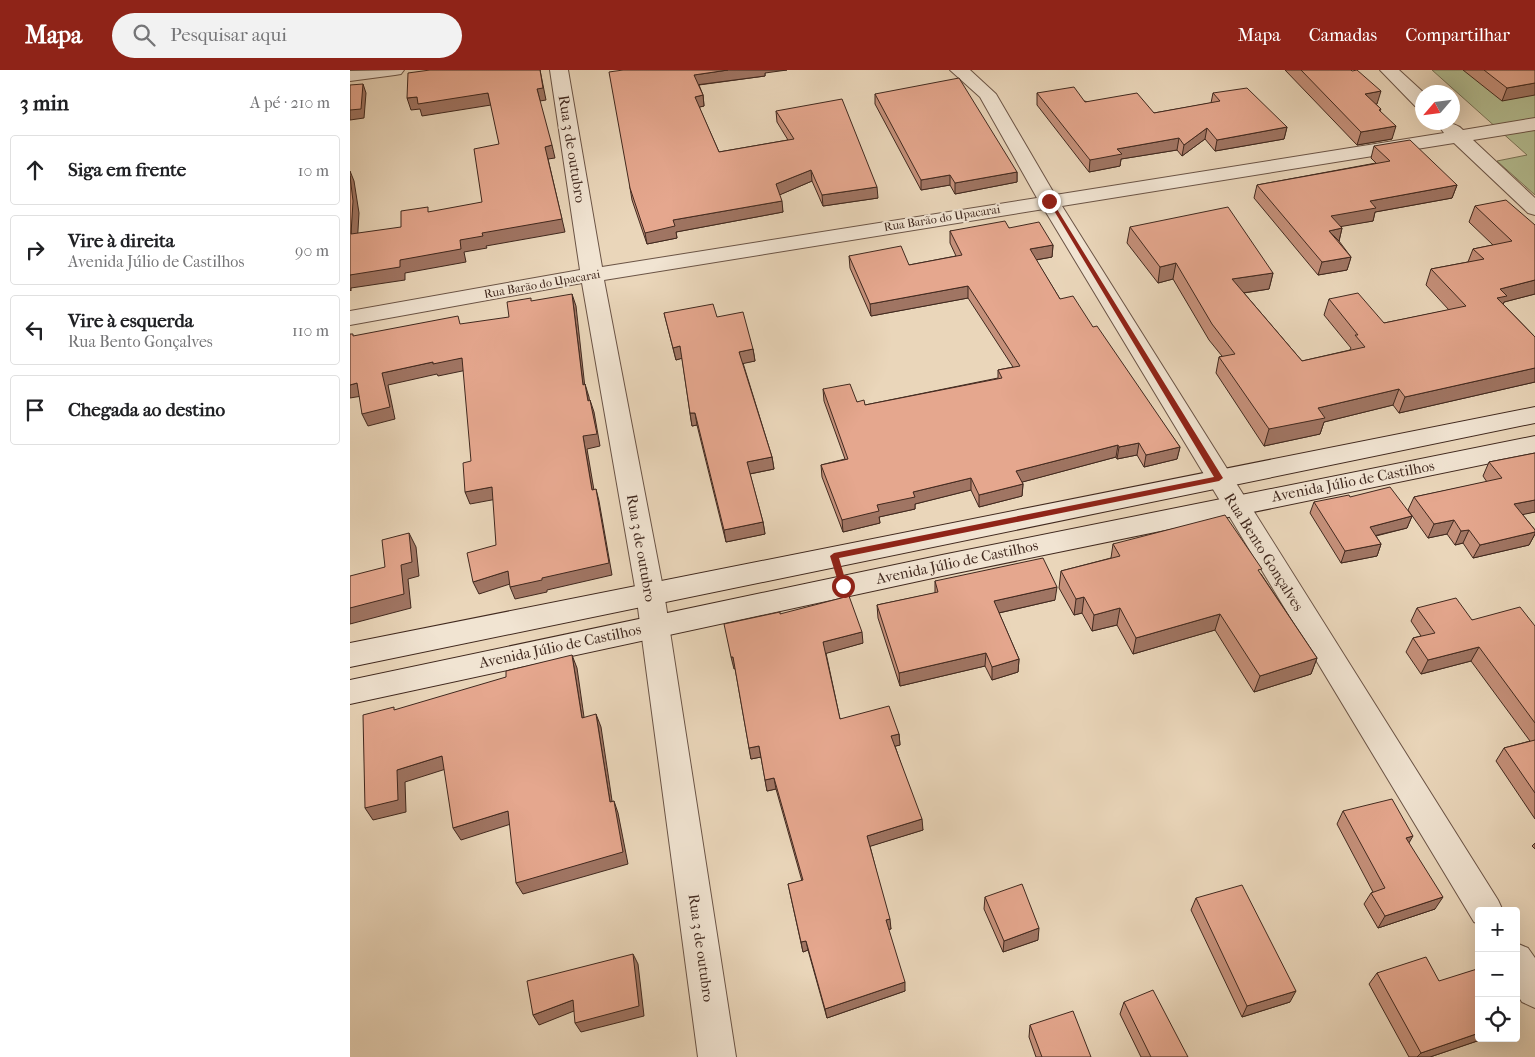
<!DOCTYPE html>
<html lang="pt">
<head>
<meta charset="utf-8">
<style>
  :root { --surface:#fff; --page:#f2f2f2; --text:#202124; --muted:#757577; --line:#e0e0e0; --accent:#8f2418 }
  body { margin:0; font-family:"IM FELL French Canon",serif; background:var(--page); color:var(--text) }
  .controls { position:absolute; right:15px; bottom:15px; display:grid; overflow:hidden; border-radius:5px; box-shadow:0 5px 20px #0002 }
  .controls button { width:45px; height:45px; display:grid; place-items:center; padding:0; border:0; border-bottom:1px solid var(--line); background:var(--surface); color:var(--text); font:25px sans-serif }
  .compass { position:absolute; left:1065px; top:15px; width:45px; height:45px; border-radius:50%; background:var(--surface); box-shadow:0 5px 20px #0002; rotate:242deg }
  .stop { position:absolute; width:15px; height:15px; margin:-11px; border:4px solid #8f2418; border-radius:50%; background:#fff }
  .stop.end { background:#8f2418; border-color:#fff; box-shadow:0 1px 5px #0008 }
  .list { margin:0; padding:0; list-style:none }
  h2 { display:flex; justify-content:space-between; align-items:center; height:65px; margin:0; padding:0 20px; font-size:21px }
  h2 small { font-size:16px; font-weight:400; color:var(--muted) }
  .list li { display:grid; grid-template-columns:32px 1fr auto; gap:15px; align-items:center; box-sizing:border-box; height:70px; margin:0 10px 10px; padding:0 10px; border:1px solid var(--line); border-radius:5px }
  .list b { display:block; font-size:19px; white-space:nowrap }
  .list p { margin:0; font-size:16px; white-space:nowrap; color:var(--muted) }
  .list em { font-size:16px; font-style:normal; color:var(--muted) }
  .icon { flex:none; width:28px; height:28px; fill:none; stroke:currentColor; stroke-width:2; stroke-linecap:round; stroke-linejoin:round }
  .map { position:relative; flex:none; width:1185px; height:987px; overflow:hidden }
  header { display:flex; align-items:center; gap:30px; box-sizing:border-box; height:70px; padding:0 25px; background:var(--accent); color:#fff }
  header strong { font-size:24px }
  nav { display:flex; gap:28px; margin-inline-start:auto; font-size:18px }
  .search { width:350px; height:45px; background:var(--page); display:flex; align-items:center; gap:12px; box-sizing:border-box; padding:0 18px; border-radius:28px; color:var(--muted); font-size:19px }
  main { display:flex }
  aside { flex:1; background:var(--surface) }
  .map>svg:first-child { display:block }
</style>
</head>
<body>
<header>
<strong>Mapa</strong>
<div class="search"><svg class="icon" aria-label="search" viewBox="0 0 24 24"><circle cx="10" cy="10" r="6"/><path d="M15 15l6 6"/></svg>Pesquisar aqui</div>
<nav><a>Mapa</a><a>Camadas</a><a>Compartilhar</a></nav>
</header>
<main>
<aside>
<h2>3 min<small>A pé · 210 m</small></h2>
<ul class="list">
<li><svg class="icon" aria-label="ahead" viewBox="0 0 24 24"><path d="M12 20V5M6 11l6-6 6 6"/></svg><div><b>Siga em frente</b></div><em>10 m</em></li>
<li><svg class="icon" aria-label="right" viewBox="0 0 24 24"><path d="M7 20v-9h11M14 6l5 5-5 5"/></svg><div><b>Vire à direita</b><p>Avenida Júlio de Castilhos</p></div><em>90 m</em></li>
<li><svg class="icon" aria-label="left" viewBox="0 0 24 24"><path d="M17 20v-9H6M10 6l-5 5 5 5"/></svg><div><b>Vire à esquerda</b><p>Rua Bento Gonçalves</p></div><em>110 m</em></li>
<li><svg class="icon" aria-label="arrive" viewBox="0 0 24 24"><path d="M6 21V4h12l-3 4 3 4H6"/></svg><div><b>Chegada ao destino</b></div></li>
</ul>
</aside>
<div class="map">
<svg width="1185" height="987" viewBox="0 0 1185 987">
  <rect width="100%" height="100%" fill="#ead6ba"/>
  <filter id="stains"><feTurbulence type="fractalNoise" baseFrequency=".004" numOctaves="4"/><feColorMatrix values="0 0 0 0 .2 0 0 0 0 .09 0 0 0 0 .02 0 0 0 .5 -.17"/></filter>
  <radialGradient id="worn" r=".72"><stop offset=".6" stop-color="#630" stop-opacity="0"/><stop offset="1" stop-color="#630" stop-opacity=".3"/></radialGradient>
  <path fill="#b4be92" stroke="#7a7458" d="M1082,0H1185V125L1147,91L1177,85Z"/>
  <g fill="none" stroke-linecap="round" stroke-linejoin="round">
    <g stroke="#6b5446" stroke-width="2">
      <path id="street" d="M54,0L51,4L45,5L0,11V1Z
        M200,0H218L252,197L687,128L630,27L600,0H620L646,24L705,125L1094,63L1091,59L1094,55C1102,53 1107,54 1113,60L1185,48V60L1123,70L1185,128V145L1178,143L1104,73L712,136L1148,830L1153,841H1129V854L1124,852L694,139L254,210L314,523L386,987H348L286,523L232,213L0,255V241L230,200Z
        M1030,0H1049L1073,22L1072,37L1065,36Z
        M1166,873L1178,878L1185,888V938L1172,932L1166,923Z"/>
    </g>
    <g stroke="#41291f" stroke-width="2">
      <path id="secondary" d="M1185,337V353L0,597V573Z
        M1185,366V384L592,506L0,634V610L592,485Z"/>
    </g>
    <use href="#street" fill="#f1e4d2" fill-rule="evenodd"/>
    <use href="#secondary" fill="#f1e4d2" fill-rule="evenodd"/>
  </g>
  <path fill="#c5907a" stroke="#41291f" d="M273,0L415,3V6L349,15L353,25L354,36L349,37L369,82L438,70L427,52L426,41L528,128L473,136L462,111L429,125L433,142L326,162L327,168L297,174L282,130L280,118Z
    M935,0H1001L1027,34H1026L1031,39L1030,41L1042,69L1007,75Z
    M1113,0H1185L1152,31Z
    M687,23L804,43L861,33L863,23L937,57L934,69L865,81L855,69L832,86L827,80L771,89L770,96L739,102L687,35Z
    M525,24L667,102V112L605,124L600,115L571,120L525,34Z
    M1024,76L1107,115L1102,128L1025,142L1023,151L990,156L992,158L989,171L1001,187L997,200L968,205L904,128L907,115L1026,93L1021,88Z
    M1125,136L1185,155V224L1154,232L1153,234L1185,267V312L1049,343L1043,335L974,352L970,364L914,376L866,303L869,287L872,286L859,270L823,209L808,213L777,173L780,157L923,203L919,219L894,223L952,291L1000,280L1001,278L974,245L979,229L1034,253L1099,240L1076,215L1081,199L1118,192L1123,179L1143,175L1119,152Z
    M659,158L703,175L702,187L686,190L710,229L743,257L830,377L827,389L794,397L787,385L767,389L766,387L672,412L673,414L672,426L629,437L621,420L565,434V439L529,447L530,453L493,462L472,407L471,395L495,389L474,331L473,319L515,335L648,308V300L663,297L618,228L521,246L500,198L499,186L559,195L606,186L600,173V161Z
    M314,243L367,247L403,279L405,291L393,293L422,387L424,399L400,404L413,452L415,464L376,472L347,355L342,356L340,343L332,288L326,290Z
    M1185,383V442L1172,444L1185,460V464L1179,475L1123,488L1113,473L1105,475L1097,464L1078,468L1058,440L1064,427L1137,412L1133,406L1139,392Z
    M964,432L1062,446L1057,458L1026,466L1031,474L1027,486L991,493L960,443Z
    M763,474L911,504L967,588L961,604L904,622L865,560L783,584L767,555L742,561L732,543L724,545L709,518L711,501L761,488Z
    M585,511L705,530L649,543L669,589L668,602L642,610L635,596L550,616L528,548L527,535L585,523Z
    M1067,538L1122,550L1185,556V749L1146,691L1154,678L1180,671L1121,591L1071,604L1056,582L1063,568L1071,566L1061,551Z
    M430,544L513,573L476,583L490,649L549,664L550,675L545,676L573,760L520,776L541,859H538L555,921L477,948L458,880L453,882L438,814L452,811L426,719L417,721L411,687L401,689L385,598L384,599Z
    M993,741L1059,773L1085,839L1028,858L1014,834L1021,823L1023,822L987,754Z
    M1185,773V779L1182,776Z
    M635,827L688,870L653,882L634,839Z
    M846,828L940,932L892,947L841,840Z
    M1027,903L1089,911L1136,968L1080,987H1059L1019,914Z
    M774,932L838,987H791L770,944Z
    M680,955L741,987H686L679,967Z"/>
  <path fill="#a07563" stroke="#41291f" d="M190,0L196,30L190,31L187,19Z
    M378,0H437L415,3V6L346,15L344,5Z
    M1185,13V25L1152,31L1157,18Z
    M13,14L16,23L14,48L0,50V40Z
    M1031,21L1027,34L1011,37L1015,24Z
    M138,23L141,35L72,46L70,39L61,40L57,28L67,27Z
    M353,25L354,36L346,38L345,27Z
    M1046,56L1042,69L1007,75L1011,62Z
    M937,57L934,69L865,81L867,70Z
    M857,58L855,69L832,86L834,75Z
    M829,68L827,80L771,89L770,96L739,102L740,90L767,79Z
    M202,75L205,88L198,89L215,162L136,176L137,178L114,182L116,192L55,203V210L1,218V221L0,220V205L50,190L110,170L132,163L195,77Z
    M461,100L462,111L427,126L426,114Z
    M0,101L4,111L9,143L7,177L1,164Z
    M667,102V112L605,124V113Z
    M600,105V115L571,120V110Z
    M1107,115L1102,128L1025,142L1023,151L977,159L981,146L1020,131Z
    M527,117L528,128L473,136L472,125Z
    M432,131L433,142L326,162L327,168L297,174L295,163L323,150Z
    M992,158L989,171L979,161Z
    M703,175L702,187L679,191L680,179Z
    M1001,187L997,200L968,205L972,192Z
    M826,193L823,209L808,213L810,197Z
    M923,203L919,219L879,225L882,209Z
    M1185,210V224L1154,232L1150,242L1143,235L1150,219Z
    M618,216V228L521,246L520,234Z
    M222,224L226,236L236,327L233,315Z
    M330,276L333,288L326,290L323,278Z
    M403,279L405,291L391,294L389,282Z
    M112,288L117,300L88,306L87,304L38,315L45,349L18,356L12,344L32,303L83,292Z
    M1185,298V312L1049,343L1055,327Z
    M7,313L12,326L0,328V315Z
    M235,314L239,327L241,343L238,331Z
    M1049,319L1043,335L974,352L970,364L914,376L919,359L968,338Z
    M240,330L244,342L250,376L237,379L246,432L242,420L233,366Z
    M340,343H345L347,355L342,356Z
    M789,373L787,385L767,389L769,377Z
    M768,375L766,387L665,414L666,401Z
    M830,377L827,389L794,397L796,385Z
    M422,387L424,399L399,404L397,392Z
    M621,408V420L565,434V439L529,447L530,453L493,462L492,450L527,435L563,422Z
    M673,414L672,426L629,437V425Z
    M142,417L147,429L120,434L115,422Z
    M246,419L249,431L262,505L197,520V522L165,529L160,517L192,508Z
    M1185,430V442L1157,448L1164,434Z
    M1062,446L1057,458L1015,468L1020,457Z
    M1104,450L1097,464L1078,468L1084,454Z
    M413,452L415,464L376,472L374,460Z
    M1119,460L1113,473L1105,475L1111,461Z
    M1185,462V464L1179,475L1123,488L1130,475Z
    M59,463L66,477L69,506L58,509L61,538L0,554V538L51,495Z
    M1031,474L1027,486L991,493L995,481Z
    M158,501L163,513L129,524L123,512Z
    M707,517L705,530L644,544V531Z
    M734,527L732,543L724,545L726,529Z
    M770,538L767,555L742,561L744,545Z
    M870,544L865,560L783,584L786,568Z
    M512,562L513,573L474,584L473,572Z
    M1129,577L1121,591L1071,604L1078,590Z
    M636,583L635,596L550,616L549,603Z
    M222,585L227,598L236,661L232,648Z
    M381,587H383L386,598L384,599Z
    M967,588L961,604L904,622L910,606Z
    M669,589L668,602L642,610V597Z
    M246,644L251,657L264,744L260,732Z
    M549,664L550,675L542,677L541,666Z
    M409,676L411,687L401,689L399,678Z
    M92,686L99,698L55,712L56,742L23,750L15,738L47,700Z
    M424,708L426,719L417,721L415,710Z
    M264,731L268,743L278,794L173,824L166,813Z
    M158,741L164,753L111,770L103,758Z
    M572,749L573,760L518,777L517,766Z
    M1063,766L1056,778V768Z
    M1093,827L1085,839L1028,858L1035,846Z
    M540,849L541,859L536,860V850Z
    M689,858L688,870L653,882L654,871Z
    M456,871L458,880L453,882L451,872Z
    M283,884L288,894L294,946L231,962L225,953Z
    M555,912V921L477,948L475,939Z
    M946,921L940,932L892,947L897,936Z
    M223,930L229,939L189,955L183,945Z
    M1129,963V968H1136L1080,987H1067L1071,983Z"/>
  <path fill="#e5a78e" stroke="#41291f" d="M80,0H190L193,18L187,19L202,75L195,77L212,149L132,163L133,166L110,170L111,179L50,190V197L0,205V106L3,131L1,164L51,157V141L78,137V142L132,132L124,79L149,74L138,23L68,34L67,27L57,28L58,3Z
    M273,0H378L344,5L353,25L345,27L369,82L444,69L426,41L492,29L527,117L472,125L461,100L426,114L432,131L323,150L325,156L295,163L280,118L259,2Z
    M951,0H1001L1002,1L1007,0L1031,21L1015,24L1031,39L1029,40L1046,56L1011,62Z
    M1134,0H1185V13L1157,18Z
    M609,8L667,102L605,113L600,105L571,110L525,24Z
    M13,14L11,39L0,40V15Z
    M724,17L735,32L787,23L804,43L870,31L863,23L897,18L937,57L867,70L857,58L834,75L829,68L767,79L772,84L740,90L687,23Z
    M1060,70L1107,115L1020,131L1026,138L981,146L992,158L979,161L1001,187L972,192L907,115L1040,91L1024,76Z
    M1156,130L1185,155V210L1150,219L1157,226L1147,228L1185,267V298L1055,327L1049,319L968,338L975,348L919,359L869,287L885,284L862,254L826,193L810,197L780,157L878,137L923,203L882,209L952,291L1015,277L1005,265H1008L979,229L1008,223L1034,253L1116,236L1081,199L1134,189L1123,179L1162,171L1125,136Z
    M655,151L659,158L689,152L703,175L680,179L710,229L723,226L743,257L747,256L830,377L796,385L789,373L769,377L768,375L666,401L673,414L629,425L621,408L563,422L565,427L527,435L529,441L492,450L471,395L498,389L473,319L500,314L507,332L514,330L515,335L652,308L648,300L670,296L618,216L520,234L499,186L551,176L559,195L612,185L600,161Z
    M222,224L233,315L235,314L238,331L240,330L247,364L233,366L242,420L246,419L259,493L192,508V510L160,517L158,501L123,512L117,483L146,475L142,417L115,422L113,393L121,391L112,288L83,294V292L32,303L40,337L12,344L7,313L0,315V264H3V266L108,246L110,254L159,247L157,232L181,228V231Z
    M363,234L367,247L393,242L403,279L389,282L422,387L397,392L413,452L374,460L345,343H340L330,276L323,278L314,243Z
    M1185,383V430L1164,434L1185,460V462L1130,475L1119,460L1111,461L1104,450L1084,454L1064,427L1152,408L1139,392Z
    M1040,417L1062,446L1020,457L1031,474L995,481L964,432L999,425L1000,427Z
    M875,445L912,499L908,500L967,588L910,606L870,544L786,568L770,538L744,545L734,527L726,529L711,501L770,486L763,474Z
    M59,463L62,492L51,495L54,524L0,538V506L35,497L32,470Z
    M693,488L707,517L644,531L669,589L642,597L636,583L549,603L527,535L588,522L585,511Z
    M499,526L512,562L473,572L490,649L539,636L549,664L541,666L572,749L517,766L540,849L536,850L555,912L475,939L456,871L451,872L438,814L453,810L424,708L415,710L409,676L399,678L383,587H381L374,554L430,542V544Z
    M1106,528L1122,550L1170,537L1185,556V653L1129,577L1078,590L1063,568L1085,563L1067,538Z
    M222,585L232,648L246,644L260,732L264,731L273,782L166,813L158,741L103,758L92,686L47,700L48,730L15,738L13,645L44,637V640L156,607V601Z
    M1185,670V723L1154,678Z
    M1042,729L1063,766L1056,768L1093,827L1035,846L1021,823L1035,818L993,741Z
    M672,814L689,858L654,871L635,827Z
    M892,815L946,921L897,936L846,828Z
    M283,884L289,936L225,953L223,930L183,945L177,911Z
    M1076,887L1089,911L1127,899L1129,903V963L1071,983L1027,903Z
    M803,920L838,987H801L774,932Z
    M723,941L741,987H692L680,955Z"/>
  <path fill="#8f2418" d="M697,129L702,131L873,408L869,411L489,488L497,516L493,519L490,518L480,486L484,483L864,407Z"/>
  <g text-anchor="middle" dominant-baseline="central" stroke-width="4" stroke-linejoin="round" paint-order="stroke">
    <g font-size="12" fill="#41291f" stroke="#f1e4d2">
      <text transform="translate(592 148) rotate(-9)">Rua Barão do Upacarai</text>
      <text transform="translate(192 214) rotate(-10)">Rua Barão do Upacarai</text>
    </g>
    <g font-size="15" fill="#41291f" stroke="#f1e4d2">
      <text transform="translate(222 79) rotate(81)">Rua 3 de outubro</text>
      <text transform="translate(1003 411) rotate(-11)">Avenida Júlio de Castilhos</text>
      <text transform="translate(291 478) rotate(80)">Rua 3 de outubro</text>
      <text transform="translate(914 482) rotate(58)">Rua Bento Gonçalves</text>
      <text transform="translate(607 492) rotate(-12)">Avenida Júlio de Castilhos</text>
      <text transform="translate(210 576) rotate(-12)">Avenida Júlio de Castilhos</text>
      <text transform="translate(351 878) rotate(82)">Rua 3 de outubro</text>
    </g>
  </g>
  <rect width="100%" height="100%" filter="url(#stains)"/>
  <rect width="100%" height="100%" fill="url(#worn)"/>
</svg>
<div class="controls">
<button>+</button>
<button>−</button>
<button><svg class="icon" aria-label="locate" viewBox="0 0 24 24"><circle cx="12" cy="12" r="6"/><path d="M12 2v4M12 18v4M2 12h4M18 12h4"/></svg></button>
</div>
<svg class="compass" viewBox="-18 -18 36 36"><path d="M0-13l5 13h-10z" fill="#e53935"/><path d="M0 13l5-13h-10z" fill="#757577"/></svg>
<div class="stop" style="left:493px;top:516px"></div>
<div class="stop end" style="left:699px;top:131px"></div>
</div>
</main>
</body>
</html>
